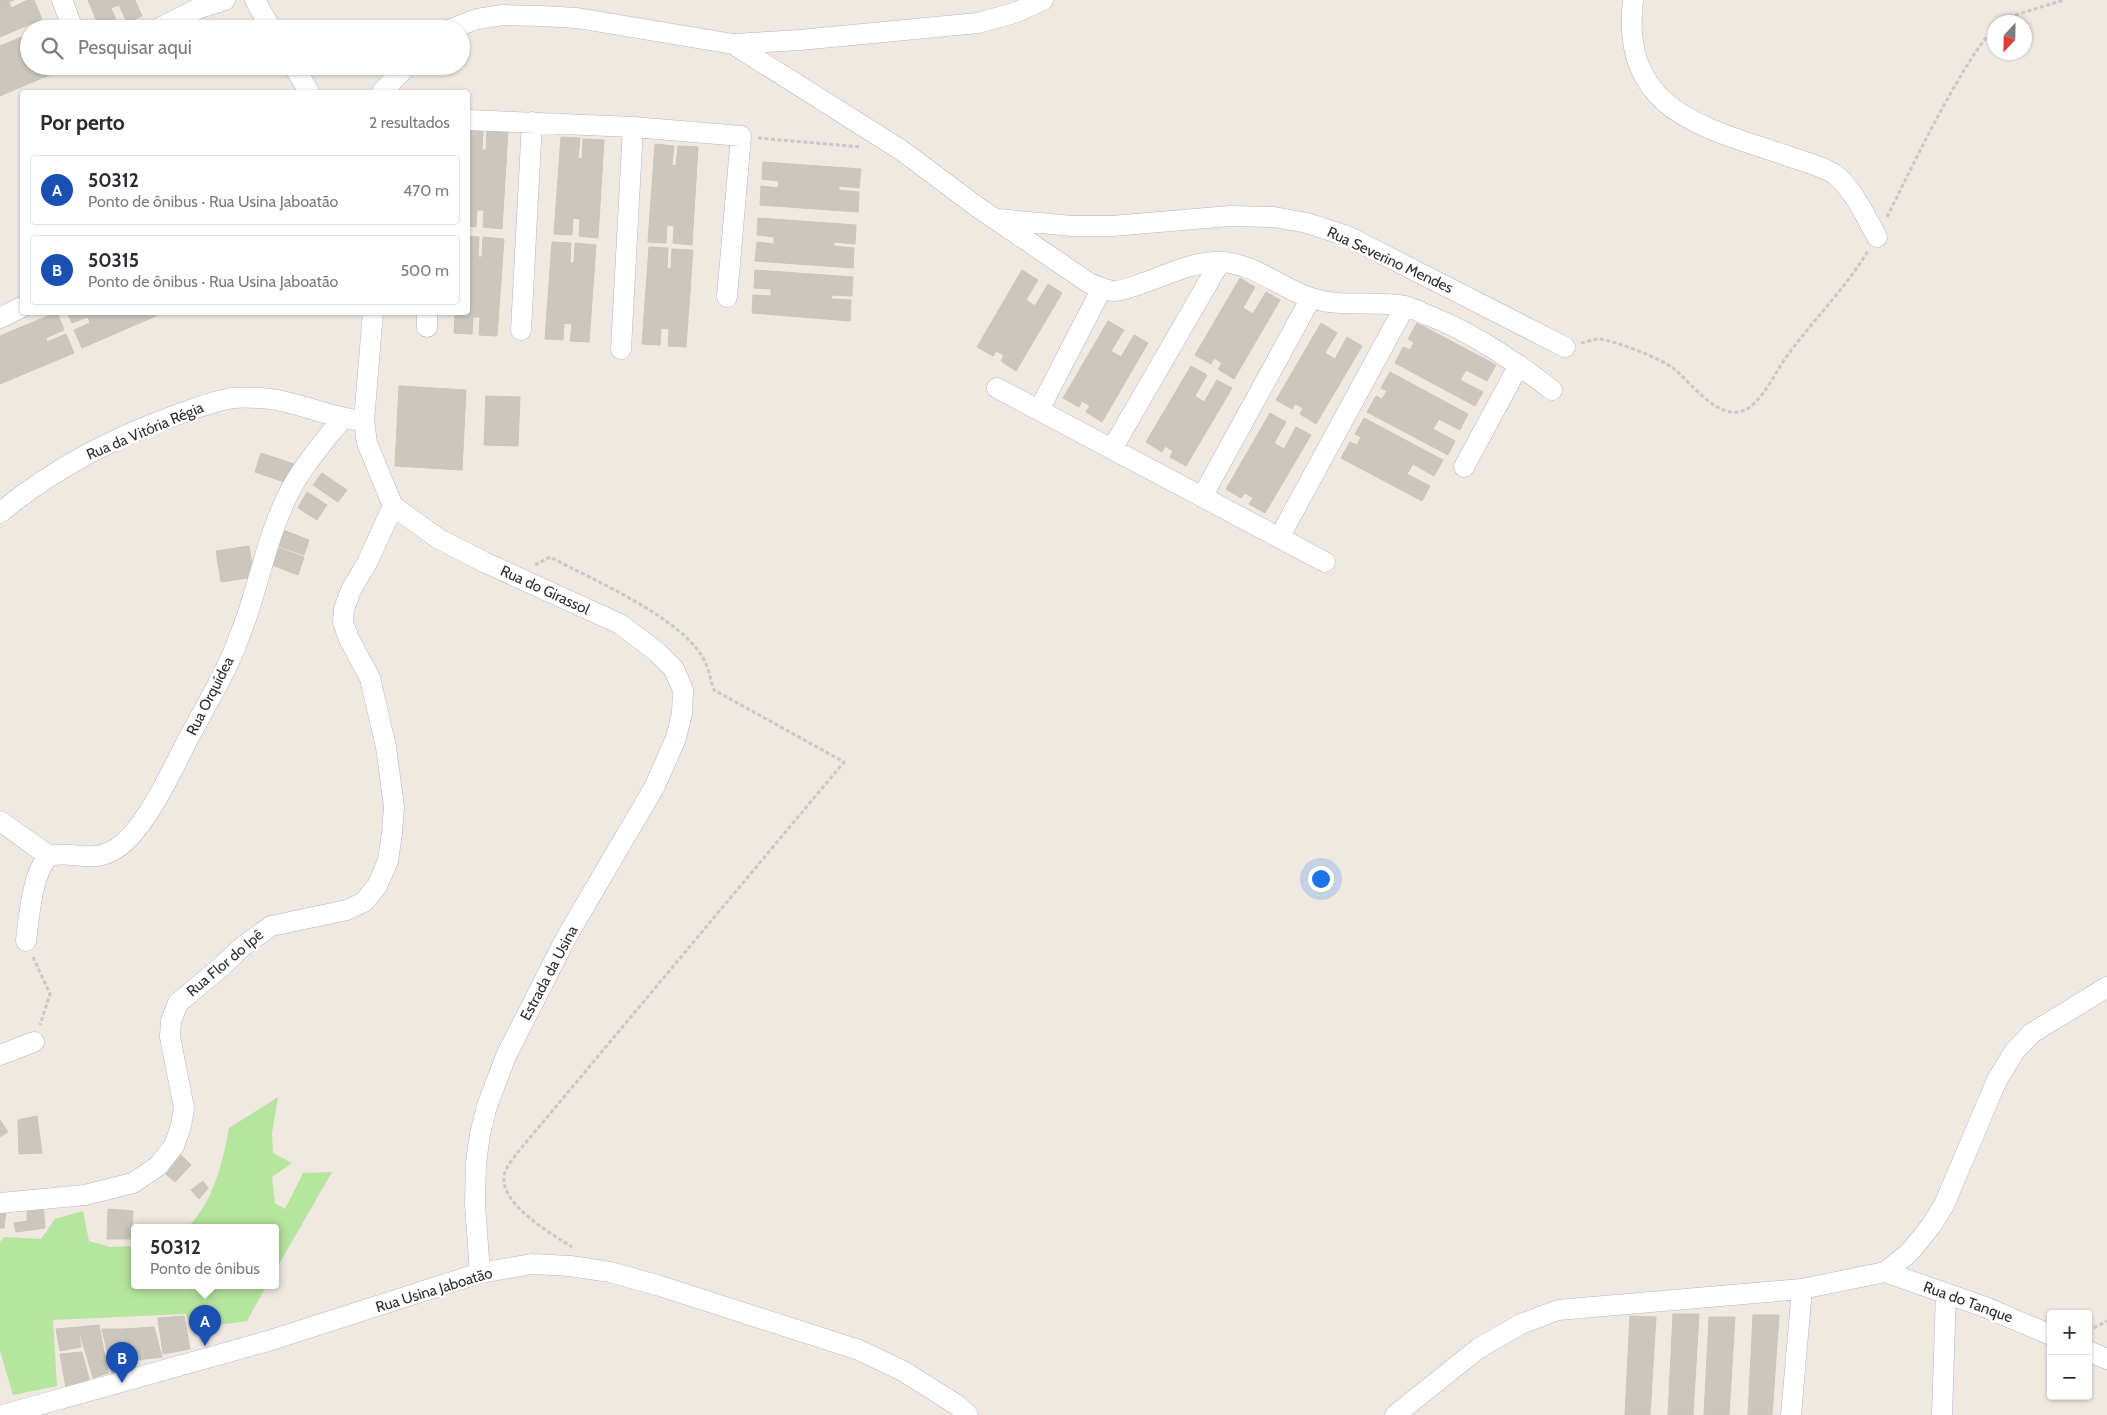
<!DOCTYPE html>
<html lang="pt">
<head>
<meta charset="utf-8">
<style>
  :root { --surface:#fff; --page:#f2f2f3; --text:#2b2b33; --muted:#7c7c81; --line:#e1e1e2; --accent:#0f766e }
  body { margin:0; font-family:Cabin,sans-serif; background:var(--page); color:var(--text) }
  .controls { position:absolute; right:15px; bottom:15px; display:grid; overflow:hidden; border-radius:5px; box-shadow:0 1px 4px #0004 }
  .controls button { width:45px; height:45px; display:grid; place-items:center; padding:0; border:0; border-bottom:1px solid var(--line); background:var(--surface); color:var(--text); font:25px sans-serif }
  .compass { position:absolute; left:1987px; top:15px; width:45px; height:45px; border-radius:50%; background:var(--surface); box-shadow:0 1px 4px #0004; rotate:202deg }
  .you { position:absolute; left:1320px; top:878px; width:18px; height:18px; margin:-12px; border:4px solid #fff; border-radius:50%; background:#1a73e8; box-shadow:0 0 0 8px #1a73e833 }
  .badge { display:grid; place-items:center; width:32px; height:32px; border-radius:50%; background:var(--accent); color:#fff; font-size:16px; font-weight:700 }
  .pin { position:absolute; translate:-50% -41px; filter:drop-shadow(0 1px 2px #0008) }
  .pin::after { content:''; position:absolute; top:26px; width:18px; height:15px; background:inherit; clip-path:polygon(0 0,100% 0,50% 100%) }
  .popup { position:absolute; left:131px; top:1224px; width:148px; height:65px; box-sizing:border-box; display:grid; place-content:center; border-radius:5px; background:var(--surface); filter:drop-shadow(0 1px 4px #0005); font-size:16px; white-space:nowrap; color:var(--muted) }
  .popup b { font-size:19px; color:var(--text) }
  .popup::after { content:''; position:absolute; left:50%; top:100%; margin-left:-10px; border:10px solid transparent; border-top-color:var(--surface) }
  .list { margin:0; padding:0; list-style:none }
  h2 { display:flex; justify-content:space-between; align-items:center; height:65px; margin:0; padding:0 20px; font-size:21px }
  h2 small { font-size:16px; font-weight:400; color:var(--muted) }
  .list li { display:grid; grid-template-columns:32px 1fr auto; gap:15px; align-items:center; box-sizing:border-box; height:70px; margin:0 10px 10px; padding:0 10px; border:1px solid var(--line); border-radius:5px }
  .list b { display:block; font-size:19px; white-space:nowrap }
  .list p { margin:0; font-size:16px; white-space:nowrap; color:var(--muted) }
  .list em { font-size:16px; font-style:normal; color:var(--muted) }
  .icon { flex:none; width:28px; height:28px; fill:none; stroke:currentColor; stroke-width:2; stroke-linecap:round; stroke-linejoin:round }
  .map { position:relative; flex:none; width:2107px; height:1415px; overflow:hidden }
  .search { position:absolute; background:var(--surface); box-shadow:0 1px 4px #0004; left:20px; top:20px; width:450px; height:55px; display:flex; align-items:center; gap:12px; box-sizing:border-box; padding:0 18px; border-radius:28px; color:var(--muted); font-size:19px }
  .panel { position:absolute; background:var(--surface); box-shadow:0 1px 4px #0004; left:20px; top:90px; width:450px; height:225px; border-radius:5px }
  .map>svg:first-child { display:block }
</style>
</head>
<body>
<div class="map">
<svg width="2107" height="1415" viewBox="0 0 2107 1415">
  <rect width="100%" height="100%" fill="#efe9e1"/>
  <path fill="#b6e59e" d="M278,1097L272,1133L273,1153L292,1163L272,1177L275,1203L285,1209L303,1173L332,1172L275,1271V1227H188C213,1202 223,1162 229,1128Z
    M83,1211L89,1241L110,1247L133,1246L135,1251V1285H267L247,1321L190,1329L186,1314L53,1320L57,1386L13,1395L0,1351V1242L4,1237L41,1239L55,1219Z"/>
  <path fill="#cbc7bf" stroke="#cbc5ba" d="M0,0H14L9,2L11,8L28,0H34L42,19L0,37Z
    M88,0H135L142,16L127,23L119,5L111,8L119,27L100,29Z
    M29,34V66H61L63,69L0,96V46Z
    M468,129L483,130L482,150H486L487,130L508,131L502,229L483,227L484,210H477L476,227L468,226Z
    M561,137L580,138L578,158L582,159L583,139L604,140L598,238L579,236L580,219L573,218L572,235L554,234Z
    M655,144L674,146L672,165L676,166L678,146L698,147L692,245L673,243L674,226L667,225L666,243L648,242Z
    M763,162L861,169L859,188L839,186V190L859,192L858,212L760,205L761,186L778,188L779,181L762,179Z
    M758,218L856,225L855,244L834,242V246L854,248L853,268L755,261L757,242L774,244V237L757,235Z
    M468,236L479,237L478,257H482L483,237L504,239L497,336L479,335L480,317H473L472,334L454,333L455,312H468Z
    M552,242L571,243L570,263H574L575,243L596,245L589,342L570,341L572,324L564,323L563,340L545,339Z
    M649,247L668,248L667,268L671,269L672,249L693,250L686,347L668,346L669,329L661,328L660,345L642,344Z
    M755,270L853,277L852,296L832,295L831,299L851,300L850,321L752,313L753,295L771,296V289L754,288Z
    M1022,270L1038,280L1026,300L1035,306L1048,284L1062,293L1016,371L1001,361L1004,355L996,351L993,356L977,347Z
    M1240,278L1255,287L1243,308L1253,314L1266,292L1280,300L1234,379L1218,369L1222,363L1214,358L1211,364L1195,355Z
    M57,312L64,330L46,338L47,342L66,334L74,353L0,384V336Z
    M67,312H165L82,348L74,330L90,323L88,317L72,323Z
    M1108,321L1124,330L1111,351L1121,357L1134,335L1148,343L1102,422L1086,412L1090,406L1082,401L1079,407L1063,398Z
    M1321,323L1337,333L1325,353L1335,359L1347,337L1362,346L1316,424L1300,414L1303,408L1295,404L1292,409L1276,400Z
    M1417,323L1496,365L1487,381L1466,370L1460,380L1483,392L1475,406L1395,363L1403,347L1410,350L1414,342L1408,339Z
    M1191,366L1207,375L1195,396L1204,402L1217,380L1232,388L1186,466L1170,457L1173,451L1165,446L1162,452L1146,442Z
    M1390,372L1468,414L1460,430L1439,419L1433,429L1455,441L1448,455L1367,412L1376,396L1382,399L1387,391L1381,388Z
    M399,386L466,390L462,470L395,466Z
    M486,396L520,397L518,446L484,445Z
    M1270,413L1286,422L1274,443L1284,449L1296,427L1311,435L1265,513L1249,504L1253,498L1245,493L1241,498L1226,489Z
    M1364,418L1443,460L1434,476L1413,464L1407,474L1430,486L1422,501L1341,458L1350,442L1357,445L1361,437L1355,434Z
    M261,453L294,464L287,483L255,472Z
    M322,473L347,490L338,502L313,485Z
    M307,492L327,505L317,520L298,508Z
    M283,530L309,540L304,555L278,546Z
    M249,546L254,577L221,582L216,551Z
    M279,548L304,557L298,575L272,565Z
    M37,1116L42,1153L19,1154L18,1120Z
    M0,1120L8,1132L0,1137Z
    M177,1151L191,1165L175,1182L160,1169Z
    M203,1181L208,1188L199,1199L191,1190Z
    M43,1204L45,1228L16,1232L14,1223L27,1221V1209Z
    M108,1209L133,1211L132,1239H107Z
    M0,1211H6L4,1228H0Z
    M1673,1314H1699L1693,1415H1668Z
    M1753,1315H1779L1772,1415H1748Z
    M184,1316L190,1349L163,1354L158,1318Z
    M1630,1316L1656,1317L1650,1415H1625Z
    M1709,1317H1735L1729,1415H1704Z
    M99,1325L108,1373L93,1378L78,1327Z
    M78,1327L81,1347L60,1351L56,1329Z
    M154,1327L162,1357L129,1361L124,1329Z
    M102,1329H124L129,1361L119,1363L122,1372L112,1373Z
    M82,1352L90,1382L66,1388L60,1354Z"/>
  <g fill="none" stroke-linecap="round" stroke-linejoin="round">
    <g stroke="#b4b7c1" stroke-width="21">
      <path id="minor" d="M62,0L73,29
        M255,0L271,29
        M1633,0C1620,110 1701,127 1785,155C1800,161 1821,165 1834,174C1851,185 1867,219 1877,237
        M158,29L197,9L225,0
        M451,29L477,19L503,15L541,16L577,18L733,44L800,40L978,23L1014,13L1043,0
        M733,44L901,150L976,206L1089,283C1097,286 1105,290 1114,291C1124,291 1134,286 1143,283C1167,275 1194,261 1220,262C1254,263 1280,288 1311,298C1341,308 1375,300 1405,306C1413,308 1422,313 1430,316C1475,334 1514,361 1552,390
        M294,66L309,92
        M382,92L407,66
        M468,120L633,127L741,136L727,297
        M998,219L1072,226H1112L1230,216L1274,217L1307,223L1347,236L1565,347
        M373,312L364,421L367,443L393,506
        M0,318L22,307
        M427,327V312
        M521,330L532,122
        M621,349L633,127
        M997,388L1325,562
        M1039,410L1102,288
        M1112,449L1220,262
        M1464,467L1519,365
        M1202,497L1311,298
        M393,506L439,539L484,562L620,624L657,652L674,669L683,690L682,713L676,738L655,786L567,936L506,1056L487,1106L480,1134L476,1163L475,1204L480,1273
        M0,513C52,469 115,437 179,414C197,408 215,400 234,398C242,397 252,398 260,398C296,400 328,418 364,421
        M1279,538L1405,306
        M0,821L49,856C71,850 90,863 112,851C143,836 173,768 189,737C207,704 227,671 240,635C258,590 265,543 286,499C299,470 322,444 342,419
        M26,941C29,918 32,872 49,856
        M0,1055L34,1042
        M0,1203L85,1195L133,1183L158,1166L174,1146L181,1126L184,1108L170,1037L171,1021L178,1003L221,967L242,947L271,926L347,910L364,902L377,886L388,861L392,833L394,807L386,747L370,678L349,639L343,622L344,609L351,590L367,563L393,506
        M1885,1272L1985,1307L2051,1335
        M2088,1351L2107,1359
        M3,1415L268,1341L480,1273L532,1264L570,1266L610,1272L657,1285L859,1350L903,1371L957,1405L968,1415
        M1395,1415L1479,1348L1521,1324L1558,1310L1802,1289L1885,1272L1909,1253L1931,1226L1944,1205L1997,1080L2014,1052L2032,1033L2107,987
        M1791,1415L1802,1289
        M1942,1415L1946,1293"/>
    </g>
    <path stroke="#c9c9c9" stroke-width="3" stroke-dasharray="4 2.5" stroke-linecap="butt" d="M2004,22L2018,14L2064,0
      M758,138L861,147
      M1887,217C1907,177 1926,137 1948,98C1962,73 1976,49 1994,28
      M1581,343C1586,342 1593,339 1599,339C1616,341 1660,358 1673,368C1691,382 1718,422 1745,410C1762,402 1776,371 1787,356C1813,320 1845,289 1868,251
      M535,565L550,557C593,580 688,620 706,664C710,673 711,682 714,690L844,762L518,1152C514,1158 507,1165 505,1172C495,1202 552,1234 572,1247
      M33,957L50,994L40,1025
      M2088,1331L2107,1321"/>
    <use href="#minor" stroke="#fff" stroke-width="20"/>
  </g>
  <g text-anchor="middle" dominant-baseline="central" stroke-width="5" stroke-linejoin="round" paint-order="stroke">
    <g font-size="15" fill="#2e2e2e" stroke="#fff">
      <text transform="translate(1390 260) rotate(25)">Rua Severino Mendes</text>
      <text transform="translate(145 431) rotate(-23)">Rua da Vitória Régia</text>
      <text transform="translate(545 590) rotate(25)">Rua do Girassol</text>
      <text transform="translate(210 696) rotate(-63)">Rua Orquídea</text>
      <text transform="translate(225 963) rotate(-40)">Rua Flor do Ipê</text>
      <text transform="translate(549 973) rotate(-62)">Estrada da Usina</text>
      <text transform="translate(434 1290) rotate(-17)">Rua Usina Jaboatão</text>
      <text transform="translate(1968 1302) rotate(20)">Rua do Tanque</text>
    </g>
  </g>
</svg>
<div class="controls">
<button>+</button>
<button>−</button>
</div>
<svg class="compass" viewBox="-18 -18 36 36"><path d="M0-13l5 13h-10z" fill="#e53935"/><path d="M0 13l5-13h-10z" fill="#7c7c81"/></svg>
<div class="you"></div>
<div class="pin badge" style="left:205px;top:1346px;background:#1a4fb4">A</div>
<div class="popup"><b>50312</b>Ponto de ônibus</div>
<div class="pin badge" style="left:122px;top:1383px;background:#1a4fb4">B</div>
<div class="search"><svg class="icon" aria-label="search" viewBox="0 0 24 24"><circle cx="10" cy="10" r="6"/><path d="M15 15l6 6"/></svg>Pesquisar aqui</div>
<section class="panel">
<h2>Por perto<small>2 resultados</small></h2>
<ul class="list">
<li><span class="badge" style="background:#1a4fb4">A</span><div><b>50312</b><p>Ponto de ônibus · Rua Usina Jaboatão</p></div><em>470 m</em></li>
<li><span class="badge" style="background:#1a4fb4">B</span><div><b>50315</b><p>Ponto de ônibus · Rua Usina Jaboatão</p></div><em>500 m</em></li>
</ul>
</section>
</div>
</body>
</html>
